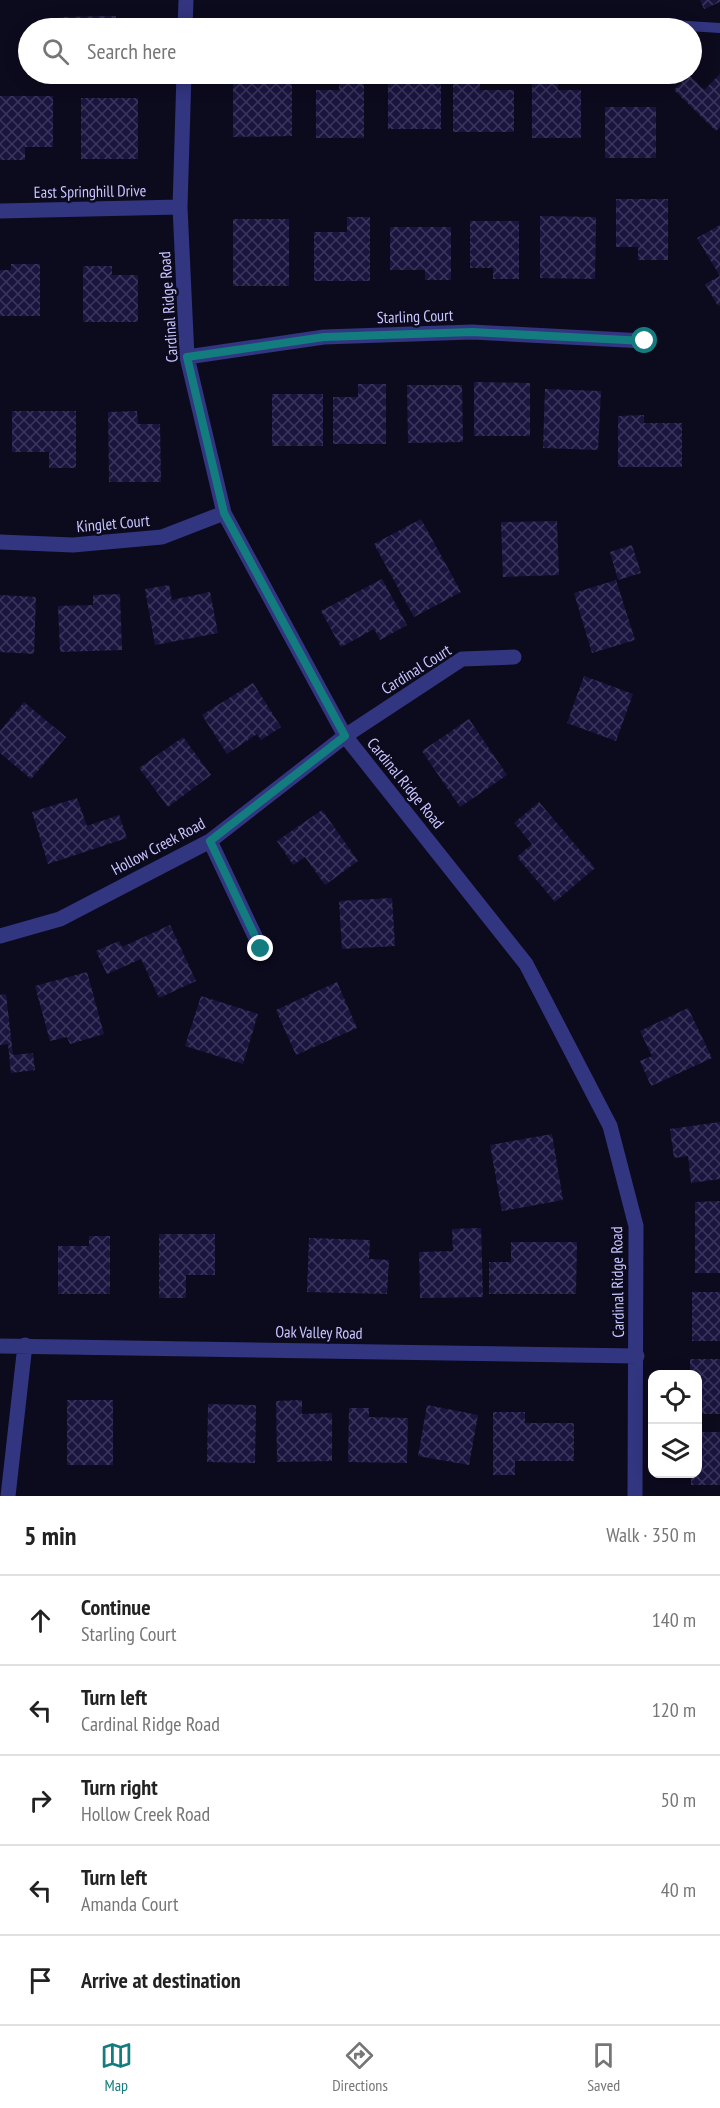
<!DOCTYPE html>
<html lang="en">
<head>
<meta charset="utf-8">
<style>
  :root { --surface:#fff; --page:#f6f6f6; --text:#222; --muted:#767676; --line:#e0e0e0; --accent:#137c7f }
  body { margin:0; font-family:"PT Sans Narrow",sans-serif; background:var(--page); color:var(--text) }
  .controls { position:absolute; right:18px; bottom:18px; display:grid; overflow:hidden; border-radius:12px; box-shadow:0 3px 15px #0003 }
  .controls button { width:54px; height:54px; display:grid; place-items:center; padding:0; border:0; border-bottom:2px solid var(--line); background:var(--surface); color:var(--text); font:30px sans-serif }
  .stop { position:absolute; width:18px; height:18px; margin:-14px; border:4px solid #137c7f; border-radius:50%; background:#fff }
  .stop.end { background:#137c7f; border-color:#fff; box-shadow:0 2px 6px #0008 }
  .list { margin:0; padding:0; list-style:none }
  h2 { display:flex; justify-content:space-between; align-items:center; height:78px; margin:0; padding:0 24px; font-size:26px }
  h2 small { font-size:20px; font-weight:400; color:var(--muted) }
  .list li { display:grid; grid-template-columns:39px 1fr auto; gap:18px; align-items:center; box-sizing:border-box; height:90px; padding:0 24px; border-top:2px solid var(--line) }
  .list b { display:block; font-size:22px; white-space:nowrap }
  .list p { margin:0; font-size:20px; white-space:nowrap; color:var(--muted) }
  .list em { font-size:20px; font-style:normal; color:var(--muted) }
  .icon { flex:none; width:33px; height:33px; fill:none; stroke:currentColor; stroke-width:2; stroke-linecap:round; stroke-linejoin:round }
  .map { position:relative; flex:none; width:720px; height:1496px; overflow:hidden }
  .search { position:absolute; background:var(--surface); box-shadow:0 3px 15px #0003; left:18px; right:18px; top:18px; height:66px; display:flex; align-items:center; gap:15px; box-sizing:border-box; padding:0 21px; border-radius:33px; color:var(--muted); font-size:22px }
  .sheet { height:528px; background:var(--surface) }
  nav { display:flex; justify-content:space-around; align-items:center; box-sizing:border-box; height:84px; border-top:2px solid var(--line); background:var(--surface); font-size:16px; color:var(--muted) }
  nav a { display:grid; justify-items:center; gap:3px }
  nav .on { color:var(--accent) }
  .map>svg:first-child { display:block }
</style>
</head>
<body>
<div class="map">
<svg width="720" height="1496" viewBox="0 0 720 1496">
  <defs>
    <pattern id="building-cross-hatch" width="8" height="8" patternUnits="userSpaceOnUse" patternTransform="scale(1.5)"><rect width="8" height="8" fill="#1a153f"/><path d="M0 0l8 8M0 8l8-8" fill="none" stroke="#3a365c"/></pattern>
  </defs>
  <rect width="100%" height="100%" fill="#0c0a1d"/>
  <path fill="url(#building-cross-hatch)" d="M700,0H720V2L704,9Z
    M116,16V28H59V17Z
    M720,74V127L716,131L674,90L689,75L704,90Z
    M292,78V136L233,137V79Z
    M339,78H364V138H316V90H339Z
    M388,78H441V129H388Z
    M453,78H480V90H514V132H453Z
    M532,78H558V90H581V138H532Z
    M0,96H53V147H25V160H0Z
    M81,98H138V159H81Z
    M605,107H656V158H605Z
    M616,199H668V260H638V247H616Z
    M540,216L596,217L595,279L540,278Z
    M347,217H370V281H314V232H347Z
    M233,219H289V286H233Z
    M470,221H519V279H493V268H470Z
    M720,225V305L718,306L705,284L720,276L697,238Z
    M390,227H451V280H425V270H390Z
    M11,264H40V316H0V270H11Z
    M83,266H112V275H138V322H83Z
    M474,382L530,383V436H474Z
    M358,384H386V444H333V397H358Z
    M407,385H462L463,442L408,443Z
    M545,389L601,391L598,450L543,448Z
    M272,394H323V446H272Z
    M12,411H76V468H49V452H12Z
    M137,411L138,424H160L161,482H109L108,412Z
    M644,415V423H682V467H618V416Z
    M421,519L461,592L414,617L374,544Z
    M557,521L559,575L503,577L501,522Z
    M632,545L641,573L618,580L610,552Z
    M382,579L407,625L380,640L374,629L341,647L321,611Z
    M616,580L635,640L592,653L574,593Z
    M169,585L172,600L210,592L218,633L155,645L145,589Z
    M120,594L122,650L60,652L58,606L93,605V595Z
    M0,595L36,597L34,654L0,652Z
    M584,676L633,694L616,741L567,723Z
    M253,683L281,727L261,740L257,734L227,754L202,715Z
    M24,702L66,737L31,779L0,753V731Z
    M469,719L507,775L460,807L422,751Z
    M183,737L211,775L168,807L139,768Z
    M77,798L87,826L119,815L127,838L48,864L32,812Z
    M539,802L595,868L555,902L517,857L532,844L514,823Z
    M322,810L358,861L325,885L305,857L293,865L277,841Z
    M392,898L395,946L342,949L339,901Z
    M170,925L196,981L159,998L141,959L107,974L96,951L119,941L122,947Z
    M87,972L104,1034L70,1044L67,1037L50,1041L35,986Z
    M337,982L357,1028L296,1055L276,1010Z
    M6,994L13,1055L33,1053L35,1070L11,1073L8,1044L0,1045V995Z
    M201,996L258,1014L243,1064L185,1046Z
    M688,1008L712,1058L651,1086L640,1061L652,1056L640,1031Z
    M720,1122V1179L691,1183L688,1156L674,1158L670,1129Z
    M552,1134L563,1200L502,1211L490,1145Z
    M720,1201V1273H695V1202Z
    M481,1228L483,1297L420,1298L419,1252L453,1251L452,1229Z
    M159,1234H215V1275H186V1298H159Z
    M89,1236H110V1294H58V1246H89Z
    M309,1238L370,1240L369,1259L389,1260L387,1294L307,1292Z
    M511,1242H577L576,1294H489V1262H511Z
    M692,1292H720V1341H692Z
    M690,1359H720V1414H698V1374H690Z
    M67,1400H113V1465H67Z
    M302,1400V1414L332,1413V1461L277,1462L276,1401Z
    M208,1404L256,1405L255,1463L207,1462Z
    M427,1405L478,1415L469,1465L418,1456Z
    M349,1408H369V1417L408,1418L407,1463L348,1462Z
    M493,1412H525V1423H574V1461H515V1475H493Z
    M698,1432H720V1485H691V1474H698Z"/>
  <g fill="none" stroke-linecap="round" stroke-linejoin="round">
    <path stroke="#32357f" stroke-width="10" d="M644,28L672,25L720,28"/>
    <path stroke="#32357f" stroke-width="15" d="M185,26L460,28
      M185,28L186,0
      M184,74L180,207L187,357L224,513L345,736L526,964L610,1126L636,1226L635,1496
      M0,211L180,207
      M187,357L324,337L472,332L645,341
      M0,542L73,545L162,537L224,513
      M210,841L261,949
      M0,936L60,919L210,841L345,736L462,659L514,657
      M0,1346L637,1356
      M8,1496L25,1345"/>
  </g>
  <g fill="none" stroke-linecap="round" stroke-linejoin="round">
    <path stroke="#137c7f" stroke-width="8" d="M261,949L210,841L345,736L224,513L187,357L324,337L472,332L645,341"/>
  </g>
  <g text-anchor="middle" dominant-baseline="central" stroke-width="5" stroke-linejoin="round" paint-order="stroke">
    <g font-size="16" fill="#c8c6ff" stroke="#0c0a1d">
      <text transform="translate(90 191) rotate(-1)">East Springhill Drive</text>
      <text transform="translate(168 307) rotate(-94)">Cardinal Ridge Road</text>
      <text transform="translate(415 316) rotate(-2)">Starling Court</text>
      <text transform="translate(113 523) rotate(-5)">Kinglet Court</text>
      <text transform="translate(416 669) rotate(-32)">Cardinal Court</text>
      <text transform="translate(406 783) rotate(51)">Cardinal Ridge Road</text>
      <text transform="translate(158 846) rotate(-28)">Hollow Creek Road</text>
      <text transform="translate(617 1282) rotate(-91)">Cardinal Ridge Road</text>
      <text transform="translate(319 1332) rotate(1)">Oak Valley Road</text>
    </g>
  </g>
</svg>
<div class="controls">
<button><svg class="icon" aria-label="locate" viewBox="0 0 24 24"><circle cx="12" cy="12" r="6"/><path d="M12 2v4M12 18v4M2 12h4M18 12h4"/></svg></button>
<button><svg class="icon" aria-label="layers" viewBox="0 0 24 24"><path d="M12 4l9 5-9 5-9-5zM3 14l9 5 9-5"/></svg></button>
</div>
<div class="stop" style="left:645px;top:341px"></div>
<div class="stop end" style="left:261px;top:949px"></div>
<div class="search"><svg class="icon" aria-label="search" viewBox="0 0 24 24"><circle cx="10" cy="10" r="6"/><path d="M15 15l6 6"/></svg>Search here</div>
</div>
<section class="sheet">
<h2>5 min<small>Walk · 350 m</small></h2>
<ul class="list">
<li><svg class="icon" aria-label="ahead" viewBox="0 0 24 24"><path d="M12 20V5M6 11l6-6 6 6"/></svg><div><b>Continue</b><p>Starling Court</p></div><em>140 m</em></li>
<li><svg class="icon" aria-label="left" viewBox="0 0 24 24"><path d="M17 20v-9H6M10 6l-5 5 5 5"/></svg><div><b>Turn left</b><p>Cardinal Ridge Road</p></div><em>120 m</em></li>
<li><svg class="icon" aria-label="right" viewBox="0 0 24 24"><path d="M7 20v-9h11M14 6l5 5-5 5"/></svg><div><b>Turn right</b><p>Hollow Creek Road</p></div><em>50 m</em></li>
<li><svg class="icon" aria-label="left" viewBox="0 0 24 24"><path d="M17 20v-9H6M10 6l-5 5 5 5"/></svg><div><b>Turn left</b><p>Amanda Court</p></div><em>40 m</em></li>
<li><svg class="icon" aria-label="arrive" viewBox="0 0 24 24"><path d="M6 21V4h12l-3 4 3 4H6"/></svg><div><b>Arrive at destination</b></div></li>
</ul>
</section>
<nav>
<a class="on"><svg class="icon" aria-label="map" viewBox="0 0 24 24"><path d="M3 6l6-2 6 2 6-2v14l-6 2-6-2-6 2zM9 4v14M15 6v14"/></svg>Map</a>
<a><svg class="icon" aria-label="directions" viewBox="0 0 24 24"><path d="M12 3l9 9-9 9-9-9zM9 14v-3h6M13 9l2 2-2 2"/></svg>Directions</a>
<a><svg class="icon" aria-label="saved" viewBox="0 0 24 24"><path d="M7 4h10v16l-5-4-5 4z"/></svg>Saved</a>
</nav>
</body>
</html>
